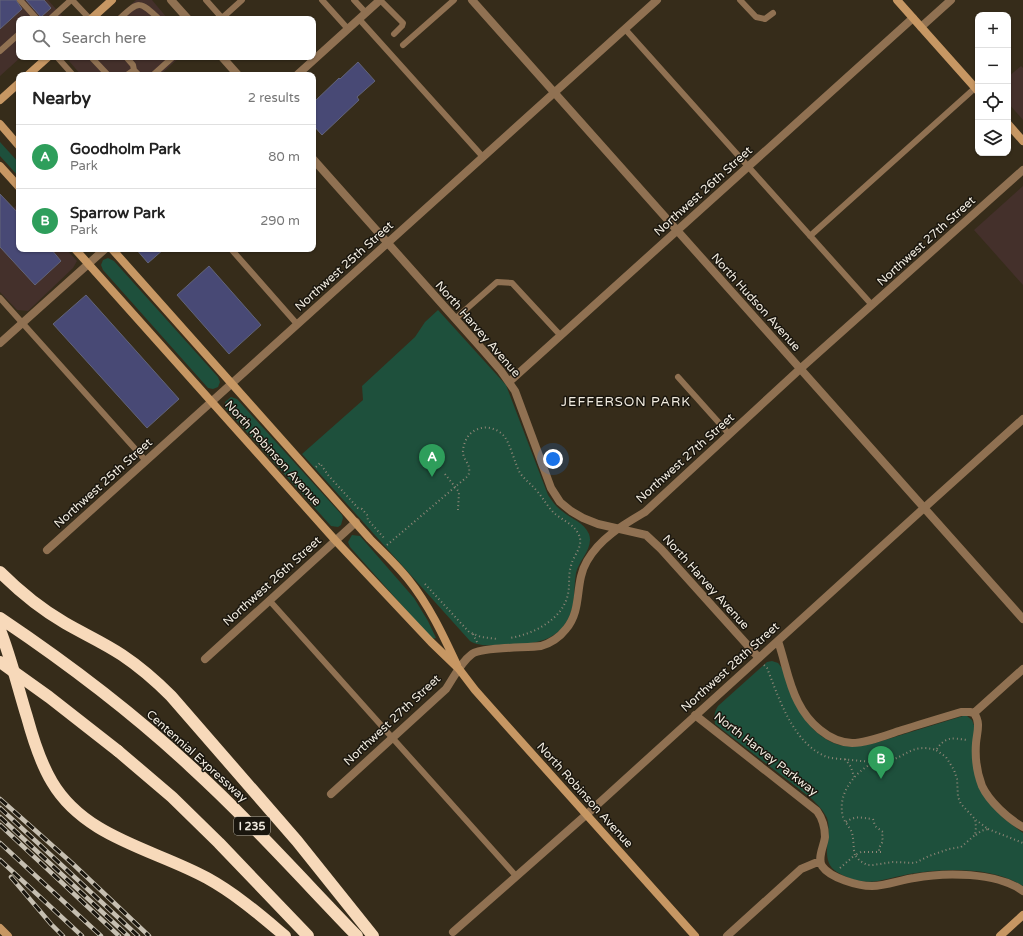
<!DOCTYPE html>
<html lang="en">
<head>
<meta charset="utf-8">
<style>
  :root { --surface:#fff; --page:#f6f6f6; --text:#222; --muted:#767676; --line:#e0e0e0; --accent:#0b8043 }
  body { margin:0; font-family:"Varela Round",sans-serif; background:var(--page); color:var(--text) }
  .controls { position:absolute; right:12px; top:12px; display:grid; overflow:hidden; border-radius:8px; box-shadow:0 1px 3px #0004 }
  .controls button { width:36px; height:36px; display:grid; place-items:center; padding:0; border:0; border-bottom:1px solid var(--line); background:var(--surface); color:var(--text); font:20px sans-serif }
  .you { position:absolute; left:553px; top:459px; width:14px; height:14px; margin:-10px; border:3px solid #fff; border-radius:50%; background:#1a73e8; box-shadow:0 0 0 6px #1a73e833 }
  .badge { display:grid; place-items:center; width:26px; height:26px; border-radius:50%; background:var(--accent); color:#fff; font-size:13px; font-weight:700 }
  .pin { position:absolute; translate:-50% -33px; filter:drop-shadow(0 1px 2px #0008) }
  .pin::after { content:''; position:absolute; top:21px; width:14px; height:12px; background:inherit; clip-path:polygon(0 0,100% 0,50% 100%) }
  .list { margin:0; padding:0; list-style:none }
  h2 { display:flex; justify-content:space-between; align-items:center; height:52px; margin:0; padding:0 16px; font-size:17px }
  h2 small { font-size:13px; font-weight:400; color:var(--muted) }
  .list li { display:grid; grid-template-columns:26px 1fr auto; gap:12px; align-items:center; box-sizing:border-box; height:64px; padding:0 16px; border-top:1px solid var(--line) }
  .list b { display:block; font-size:15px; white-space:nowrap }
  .list p { margin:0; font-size:13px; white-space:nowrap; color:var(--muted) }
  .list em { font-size:13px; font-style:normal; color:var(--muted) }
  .icon { flex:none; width:22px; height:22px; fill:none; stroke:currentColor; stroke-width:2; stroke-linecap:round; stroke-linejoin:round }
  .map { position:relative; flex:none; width:1023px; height:936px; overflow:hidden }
  .search { position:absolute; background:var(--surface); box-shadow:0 1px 3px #0004; left:16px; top:16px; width:300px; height:44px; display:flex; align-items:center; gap:10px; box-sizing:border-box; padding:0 14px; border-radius:8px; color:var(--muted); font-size:15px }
  .panel { position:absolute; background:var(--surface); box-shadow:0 1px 3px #0004; left:16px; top:72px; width:300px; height:180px; border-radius:8px }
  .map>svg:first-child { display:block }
</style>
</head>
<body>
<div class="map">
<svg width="1023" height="936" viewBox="0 0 1023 936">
  <rect width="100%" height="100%" fill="#362c1a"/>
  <path fill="#44302b" d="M0,0H48L64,18L63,19H19V57H21L0,76Z
    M136,0H152L168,19H115Z
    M73,57H180L160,75H81L69,61Z
    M1021,66L1023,68V120L1008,103V77Z
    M1023,186V285L974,230Z
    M19,203V249H66L77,261L73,268L28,311L17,310L0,292V220Z"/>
  <path fill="#1e503c" d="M0,142L19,163V177L0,156Z
    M108,258L114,261L218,377L220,382L218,387L213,389L208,388L103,270L101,265L103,260Z
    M438,310L506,385L548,495C552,501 556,507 562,511C571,519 584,522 589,534C594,548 579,560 576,573C574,583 575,594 573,604C566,640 537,645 505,645C495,645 479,647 470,641L302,454L363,400L362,386L415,337L425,322Z
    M231,397L237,399L342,515L343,518L341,525L338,527L331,526L226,409L225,402Z
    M352,535L360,536L414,598L428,621L436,638L432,639L350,547L348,542Z
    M772,661L778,663L782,668L803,717C834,758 860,748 901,735C922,729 942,722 963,716H967L972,720L975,728L973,738V763L1002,817L1023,833V886C994,867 949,868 916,873C885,877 868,891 837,872C818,861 833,835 827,818C823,810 818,805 812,799L715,724C714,717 714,712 718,706L767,662Z"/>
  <path fill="#484975" stroke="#626479" d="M0,0H16L22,9L0,29Z
    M26,0H44L51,8L41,17Z
    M358,62L375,81L357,97L359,100L322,135L313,125V103L339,78L340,79Z
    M0,194L19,214V249H51L61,261L35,285L0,247Z
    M136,249H164L148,263Z
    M209,266L261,325L229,354L177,295Z
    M86,295L179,399L147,428L53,324Z"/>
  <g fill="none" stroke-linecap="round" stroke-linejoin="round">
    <path stroke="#8f8677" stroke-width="2" stroke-dasharray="1 3" stroke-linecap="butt" d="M316,467L320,463L328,475L358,508L362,509L367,515L368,520L385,539
      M445,474L459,492L458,510
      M387,545L468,476C473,464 462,461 463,450C464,442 468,433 476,430C485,425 497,428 504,436C510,443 515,464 520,473C525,480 531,484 537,491C543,498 547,506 554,513C562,520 574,524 579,535C584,547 573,555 571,566C568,575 570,585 568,594C563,619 534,634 510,638
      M425,584L469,632L481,637L498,639
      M473,634L477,642
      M764,665L767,668C779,698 793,744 827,757C834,759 843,759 851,760C863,761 874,763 887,761C907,757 911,743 936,750C946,736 951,738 967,740
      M845,759L851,767L854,777
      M873,819L875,826L883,832L882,837L883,841L879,848V851
      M846,822C856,815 861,818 873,819
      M988,829L1023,843
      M976,835L981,831L988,829L976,820
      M881,852H861L855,855L860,861L867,865H873L893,862L915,863L929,856L949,849L961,847L975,835L976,827L975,819L961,804L958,797L957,779L954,770L946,757L936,750
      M840,868L855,855C853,848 854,840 852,833C850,827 845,823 843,817C837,795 853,774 871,764"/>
    <path stroke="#907152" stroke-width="6" d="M20,0L37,19
      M72,0L90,19
      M206,0L222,18
      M322,0L348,29
      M354,0L366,13
      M380,0L403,23L402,26L394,34
      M740,0L756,17L765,19L773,13
      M50,19L71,0
      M119,19C139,1 139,0 159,19
      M221,19L242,0
      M359,19L483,157
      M625,29L872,305
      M403,45L454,0
      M0,51L19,34
      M57,57L73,75
      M91,57L108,75
      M126,57L133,65L134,70
      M127,75L134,70L139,75
      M153,75L173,57
      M810,236L975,88
      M231,249L297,324
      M0,298L146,461
      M455,319L497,282L512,283L561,336
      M678,377L729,434
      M269,600L516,876"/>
    <path stroke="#907152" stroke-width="8" d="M171,0L188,19
      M472,0L1023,619
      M921,27L951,0
      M222,57L238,75
      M297,75L380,0
      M313,159L483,350L501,371L515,391L551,488L560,502L571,511L583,518L598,524L646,535L661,549L759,658
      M0,343L105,249
      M509,382L913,18
      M47,550L657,0
      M778,641C785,661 788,683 798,702C808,722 828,742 852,743C868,743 886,735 902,730C921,724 941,718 961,712H970L974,713C981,723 977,732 976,743C975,756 977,773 982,786C989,801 1008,819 1023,827
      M205,659L356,522
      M974,713L1023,669
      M695,715L817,811C822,818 825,827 825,837C824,846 817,858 822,866C830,878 858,886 872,886C886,886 900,880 914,878C945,872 997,872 1023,891
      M331,794L446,689C454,677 461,662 472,654C481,647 527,648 541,646C551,643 559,638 566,629C583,609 574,583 587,561C600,538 623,525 645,512L800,369L1023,170
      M453,932L587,814L924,508L1023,419
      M727,936L801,869L820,861"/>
    <path stroke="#c79763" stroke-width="8" d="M897,0L978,91
      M91,19L112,0
      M28,75L48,57
      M0,100L19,83
      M0,124L19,146
      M1008,124L1023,141
      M0,166L19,187
      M75,249L335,540L431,642L459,669L475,690L695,936
      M112,249L370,539C383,552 397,565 408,579C429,605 443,635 457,665
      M0,928L8,936
      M1000,936L1023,915"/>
    <path stroke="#f7d9ba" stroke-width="12" d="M0,572C20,592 41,609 65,623C84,634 104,643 122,655C140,667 156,681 171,696L297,841L373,936
      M0,618C67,663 132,712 191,767C249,820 302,879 357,936
      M0,630C11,658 18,688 27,717C33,739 40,762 52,782C85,838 154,849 207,878C236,894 260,915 285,936
      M118,751L172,797L219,843L308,936"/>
    <g stroke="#c6bfb1" stroke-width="4.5">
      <path id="rail" d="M0,799L73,864L149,936
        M0,808L138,936
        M0,817L128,936
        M0,825L119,936
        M0,843L101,936
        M0,860L82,936
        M11,877L51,924L63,936"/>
    </g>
    <use href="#rail" stroke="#1a160e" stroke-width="3" stroke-dasharray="9" stroke-linecap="butt"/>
    <path stroke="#f7d9ba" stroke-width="12" d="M0,662L49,697L118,751"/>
  </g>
  <g text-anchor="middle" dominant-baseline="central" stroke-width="3" stroke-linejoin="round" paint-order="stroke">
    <rect fill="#1a160e" stroke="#b1aca1" stroke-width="1" x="234" y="817" width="36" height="18" rx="3"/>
    <g font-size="11" font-weight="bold" fill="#f2ece0">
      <text x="252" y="826">I 235</text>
    </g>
    <g font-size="12" fill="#f2ece0" stroke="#1a160e">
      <text transform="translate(703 191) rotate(-42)">Northwest 26th Street</text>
      <text transform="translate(926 241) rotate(-42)">Northwest 27th Street</text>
      <text transform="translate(344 266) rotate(-42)">Northwest 25th Street</text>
      <text transform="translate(756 302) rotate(48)">North Hudson Avenue</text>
      <text transform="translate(478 329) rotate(49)">North Harvey Avenue</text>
      <text transform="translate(273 453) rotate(48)">North Robinson Avenue</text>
      <text transform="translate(685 458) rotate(-42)">Northwest 27th Street</text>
      <text transform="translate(103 483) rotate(-42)">Northwest 25th Street</text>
      <text transform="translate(272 581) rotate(-42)">Northwest 26th Street</text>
      <text transform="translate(706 582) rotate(48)">North Harvey Avenue</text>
      <text transform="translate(730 667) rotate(-42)">Northwest 28th Street</text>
      <text transform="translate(392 720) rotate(-43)">Northwest 27th Street</text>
      <text transform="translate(766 754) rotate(38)">North Harvey Parkway</text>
      <text transform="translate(197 756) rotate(42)">Centennial Expressway</text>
      <text transform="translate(585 795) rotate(48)">North Robinson Avenue</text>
    </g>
    <g font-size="13" letter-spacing="1" fill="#f2ece0" stroke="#1a160e">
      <text x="626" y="402">JEFFERSON PARK</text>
    </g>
  </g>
</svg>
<div class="controls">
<button>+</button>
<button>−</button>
<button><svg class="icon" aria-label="locate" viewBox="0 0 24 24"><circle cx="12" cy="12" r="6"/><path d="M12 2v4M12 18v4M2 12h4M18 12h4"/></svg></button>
<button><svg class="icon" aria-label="layers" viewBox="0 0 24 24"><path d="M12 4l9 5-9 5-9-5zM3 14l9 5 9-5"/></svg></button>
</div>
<div class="you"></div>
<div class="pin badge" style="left:432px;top:477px;background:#2e9e5b">A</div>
<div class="pin badge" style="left:881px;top:779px;background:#2e9e5b">B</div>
<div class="search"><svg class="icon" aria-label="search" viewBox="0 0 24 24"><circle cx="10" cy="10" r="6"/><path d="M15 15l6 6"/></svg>Search here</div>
<section class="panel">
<h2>Nearby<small>2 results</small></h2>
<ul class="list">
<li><span class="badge" style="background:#2e9e5b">A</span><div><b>Goodholm Park</b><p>Park</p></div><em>80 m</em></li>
<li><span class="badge" style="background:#2e9e5b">B</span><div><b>Sparrow Park</b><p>Park</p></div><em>290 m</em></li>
</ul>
</section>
</div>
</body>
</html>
